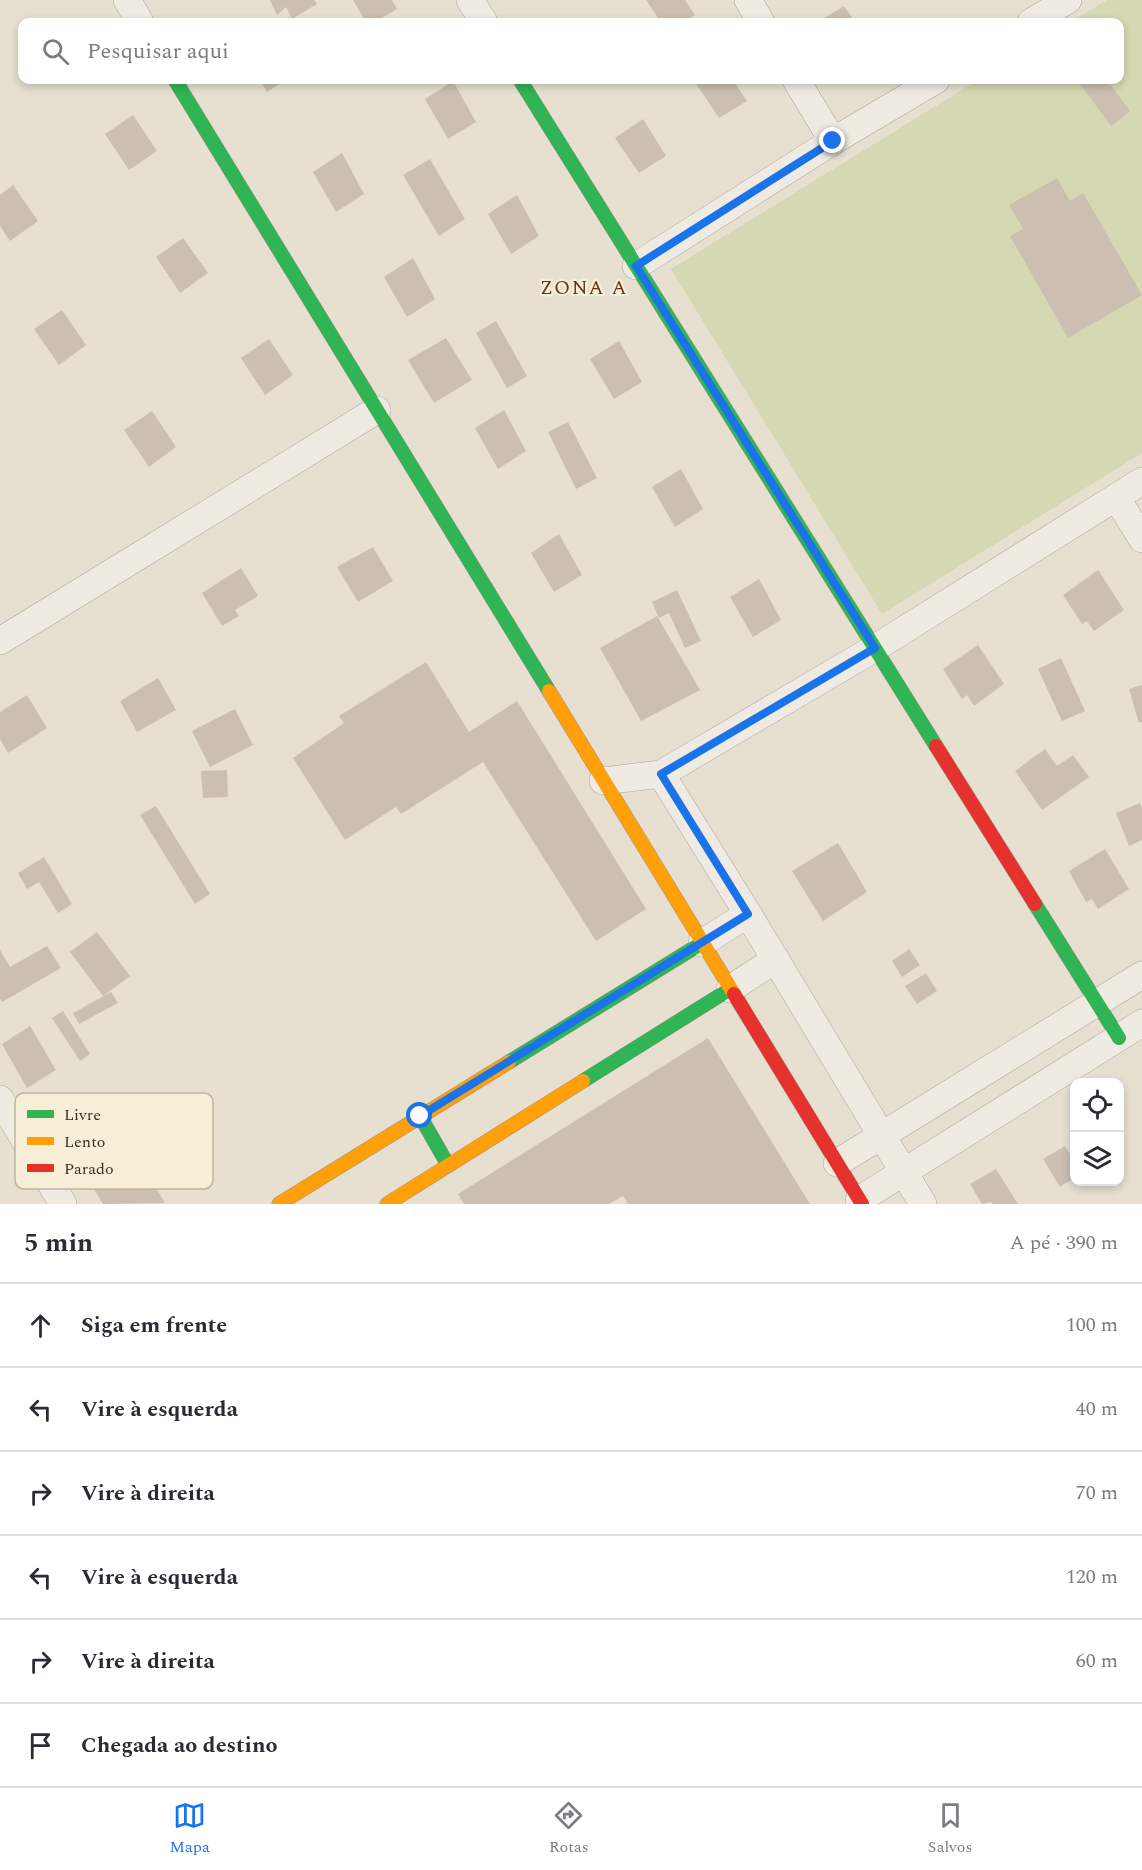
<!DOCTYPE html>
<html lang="pt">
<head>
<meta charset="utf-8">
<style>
  :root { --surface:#fff; --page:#f2f2f3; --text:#2b2b33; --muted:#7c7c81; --line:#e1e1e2; --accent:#1a73e8 }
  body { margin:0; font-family:Spectral,serif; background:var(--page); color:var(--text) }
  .controls { position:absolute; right:18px; bottom:18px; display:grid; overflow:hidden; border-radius:12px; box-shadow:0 3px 9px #0003 }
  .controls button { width:54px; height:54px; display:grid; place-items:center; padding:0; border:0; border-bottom:2px solid var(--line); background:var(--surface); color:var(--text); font:30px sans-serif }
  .stop { position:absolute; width:18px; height:18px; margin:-14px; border:4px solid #1a73e8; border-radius:50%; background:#fff }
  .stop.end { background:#1a73e8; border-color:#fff; box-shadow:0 2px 6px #0008 }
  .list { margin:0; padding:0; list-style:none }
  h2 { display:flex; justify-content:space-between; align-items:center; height:78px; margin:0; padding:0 24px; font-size:26px }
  h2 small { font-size:20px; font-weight:400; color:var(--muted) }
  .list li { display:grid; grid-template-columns:39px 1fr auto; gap:18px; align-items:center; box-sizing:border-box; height:84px; padding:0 24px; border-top:2px solid var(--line) }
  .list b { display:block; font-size:22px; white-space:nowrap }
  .list em { font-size:20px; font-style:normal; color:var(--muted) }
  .icon { flex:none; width:33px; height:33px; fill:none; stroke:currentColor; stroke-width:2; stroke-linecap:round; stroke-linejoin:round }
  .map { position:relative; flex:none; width:1142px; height:1204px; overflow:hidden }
  .search { position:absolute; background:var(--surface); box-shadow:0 3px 9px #0003; left:18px; right:18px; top:18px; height:66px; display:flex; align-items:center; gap:15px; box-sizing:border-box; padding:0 21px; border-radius:12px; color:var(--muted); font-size:22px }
  .sheet { height:582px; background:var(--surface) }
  nav { display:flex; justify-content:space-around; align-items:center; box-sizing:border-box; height:84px; border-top:2px solid var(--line); background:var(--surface); font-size:16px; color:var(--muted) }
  nav a { display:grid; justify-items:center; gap:3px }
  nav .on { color:var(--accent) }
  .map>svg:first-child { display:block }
</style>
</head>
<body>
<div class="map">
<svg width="1142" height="1204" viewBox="0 0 1142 1204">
  <rect width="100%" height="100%" fill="#e7e0d1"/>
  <path fill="#d6d7b3" d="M1107,0H1142V453L882,614L671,269L978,80H1120V22H1071Z"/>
  <path fill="#cbbfb2" d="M270,0H314L317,4L292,19L286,7L277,15Z
    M353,0H392L397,9L375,22H366Z
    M646,0H685L695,15L683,22H661Z
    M844,6L855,22H818Z
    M260,80H286L267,92Z
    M699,80H733L747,101L719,118L695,82Z
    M1077,80H1107L1130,111L1111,126Z
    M453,81L476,122L448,139L425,99Z
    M133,115L157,151L129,170L105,134Z
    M643,119L666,156L639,173L615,138Z
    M342,153L364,194L336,212L313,172Z
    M430,159L465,219L439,236L403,175Z
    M1057,178L1070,201L1083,193L1142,295L1068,338L1010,236L1023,229L1009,205Z
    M13,185L38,221L10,241L0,226V195Z
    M517,195L539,236L511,254L488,214Z
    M183,238L208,273L180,293L156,257Z
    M413,258L435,299L407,317L384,277Z
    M62,310L86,345L59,365L34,329Z
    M496,321L527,376L507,388L476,333Z
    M446,338L472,380L434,403L408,360Z
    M269,339L293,375L265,395L241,358Z
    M619,341L642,382L614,399L590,359Z
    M504,410L526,451L498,469L475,428Z
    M152,411L176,447L149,467L124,430Z
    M568,422L597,478L576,489L548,432Z
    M681,469L703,509L675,527L652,487Z
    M559,534L582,575L554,592L531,553Z
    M373,547L393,581L358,602L337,567Z
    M241,568L258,596L235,610L239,616L222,626L202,593Z
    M1098,570L1124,610L1094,631L1087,621L1082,624L1063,595Z
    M759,579L781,620L753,637L730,597Z
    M677,590L701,641L685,648L669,613L659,618L652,602Z
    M657,616L700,690L641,721L600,648Z
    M978,645L1004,684L974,706L967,695L962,699L943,669Z
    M1061,658L1085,711L1062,721L1038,669Z
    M426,662L469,732L517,701L646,909L596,941L483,762L401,814L396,807L345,840L293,758L344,723L339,716Z
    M158,678L176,710L137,732L120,701Z
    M1142,685V722L1139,723L1129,689Z
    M27,695L47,728L8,753L0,739V712Z
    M235,709L253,745L210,767L192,731Z
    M1045,749L1057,766L1073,755L1089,777L1042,810L1015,771Z
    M227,770L228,797L203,798L201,771Z
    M1140,803L1142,809V840L1129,846L1116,813Z
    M156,806L210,894L195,904L140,815Z
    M838,843L867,892L823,921L792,871Z
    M1105,849L1129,889L1098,909L1092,899L1086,902L1069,871Z
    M44,857L72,904L58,913L39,882L27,889L18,873Z
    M97,932L130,976L103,996L70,952Z
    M47,946L61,968L2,1002L0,998V950L10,967Z
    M909,949L920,965L902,977L892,961Z
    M926,973L937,991L917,1004L905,986Z
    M111,992L118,1003L79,1024L73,1013Z
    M63,1011L90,1054L80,1061L52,1018Z
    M30,1026L56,1070L27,1088L2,1044Z
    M708,1038L810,1204H628L623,1196L609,1204H464L458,1194Z
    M100,1097L165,1203L103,1204L55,1125Z
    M1065,1146L1074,1161V1178L1060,1187L1043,1159Z
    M996,1169L1018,1204H992L991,1202L982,1204L970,1184Z"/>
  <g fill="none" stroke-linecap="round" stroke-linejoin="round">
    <g stroke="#ada599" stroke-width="28">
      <path id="street" d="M127,0L140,22
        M470,0L484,22
        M748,0L761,22
        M1031,22L1068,0
        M796,80L833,141
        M636,266L833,141L936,80
        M1116,497L1142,539
        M0,641L377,410
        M661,774L748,914L923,1204
        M603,781L661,774L875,648L1142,481
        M702,943L748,914
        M730,989L776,959
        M0,1099L63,1204
        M837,1163L1142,975
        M859,1200L1142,1023"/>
    </g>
    <g stroke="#9c958a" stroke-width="15">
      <path id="fast" d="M175,80L549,691
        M520,80L936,746
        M1035,904L1119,1038
        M509,1062L702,943
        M583,1081L730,989
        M420,1116L448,1165"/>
    </g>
    <g stroke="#9c958a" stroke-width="15">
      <path id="slow" d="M549,691L734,994
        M279,1204L509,1062
        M387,1204L583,1081"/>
    </g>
    <g stroke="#9c958a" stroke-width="15">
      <path id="jam" d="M936,746L1035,904
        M734,994L862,1204"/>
    </g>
    <use href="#street" stroke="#efebe3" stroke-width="27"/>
    <use href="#fast" stroke="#30b455" stroke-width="14"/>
    <use href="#slow" stroke="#ff9f0a" stroke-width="14"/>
    <use href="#jam" stroke="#e5322d" stroke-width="14"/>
  </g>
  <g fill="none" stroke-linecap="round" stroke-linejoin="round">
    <path stroke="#1a73e8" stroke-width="8" d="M420,1116L748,914L661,774L875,648L636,266L833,141"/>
  </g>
  <g text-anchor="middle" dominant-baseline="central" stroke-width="4.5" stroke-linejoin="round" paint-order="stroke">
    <g font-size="20" letter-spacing="1.5" fill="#6b2e1e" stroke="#f7eed8">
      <text x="584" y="288">ZONA A</text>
    </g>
  </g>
  <rect x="15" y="1093" width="198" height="96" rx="9" fill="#f7eed8" stroke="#bfb4a1" stroke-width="1.5"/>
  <rect x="27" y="1110" width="27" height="8" fill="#30b455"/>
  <rect x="27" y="1137" width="27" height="8" fill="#ff9f0a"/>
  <rect x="27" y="1164" width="27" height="8" fill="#e5322d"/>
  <g font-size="16" fill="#3d2e20">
    <text x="64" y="1120">Livre</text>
    <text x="64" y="1147">Lento</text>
    <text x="64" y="1174">Parado</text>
  </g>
</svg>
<div class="controls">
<button><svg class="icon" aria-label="locate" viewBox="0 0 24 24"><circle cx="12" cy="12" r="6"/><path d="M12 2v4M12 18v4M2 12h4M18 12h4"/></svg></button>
<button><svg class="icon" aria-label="layers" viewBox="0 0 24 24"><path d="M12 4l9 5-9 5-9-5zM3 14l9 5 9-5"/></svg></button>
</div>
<div class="stop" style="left:420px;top:1116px"></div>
<div class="stop end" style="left:833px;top:141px"></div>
<div class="search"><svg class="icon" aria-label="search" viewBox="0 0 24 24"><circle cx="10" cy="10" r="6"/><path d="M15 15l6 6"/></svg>Pesquisar aqui</div>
</div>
<section class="sheet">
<h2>5 min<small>A pé · 390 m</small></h2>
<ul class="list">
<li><svg class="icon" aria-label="ahead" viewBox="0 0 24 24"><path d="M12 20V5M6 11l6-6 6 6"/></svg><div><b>Siga em frente</b></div><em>100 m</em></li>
<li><svg class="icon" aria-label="left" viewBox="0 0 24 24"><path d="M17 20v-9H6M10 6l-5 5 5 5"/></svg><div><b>Vire à esquerda</b></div><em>40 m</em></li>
<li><svg class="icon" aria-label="right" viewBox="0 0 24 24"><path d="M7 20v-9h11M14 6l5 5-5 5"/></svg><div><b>Vire à direita</b></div><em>70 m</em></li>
<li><svg class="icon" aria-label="left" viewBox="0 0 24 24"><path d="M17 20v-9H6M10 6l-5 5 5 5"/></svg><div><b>Vire à esquerda</b></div><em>120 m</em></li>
<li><svg class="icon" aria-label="right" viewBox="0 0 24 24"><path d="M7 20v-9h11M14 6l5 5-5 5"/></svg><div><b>Vire à direita</b></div><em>60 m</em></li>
<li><svg class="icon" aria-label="arrive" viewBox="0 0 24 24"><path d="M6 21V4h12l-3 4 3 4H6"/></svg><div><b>Chegada ao destino</b></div></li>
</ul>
</section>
<nav>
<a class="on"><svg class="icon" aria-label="map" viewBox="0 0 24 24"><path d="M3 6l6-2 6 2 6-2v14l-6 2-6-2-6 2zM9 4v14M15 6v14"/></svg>Mapa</a>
<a><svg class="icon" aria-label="directions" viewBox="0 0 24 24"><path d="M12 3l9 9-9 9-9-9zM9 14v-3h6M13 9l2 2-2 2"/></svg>Rotas</a>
<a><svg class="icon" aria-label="saved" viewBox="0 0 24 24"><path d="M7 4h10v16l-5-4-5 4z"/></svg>Salvos</a>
</nav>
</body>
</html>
